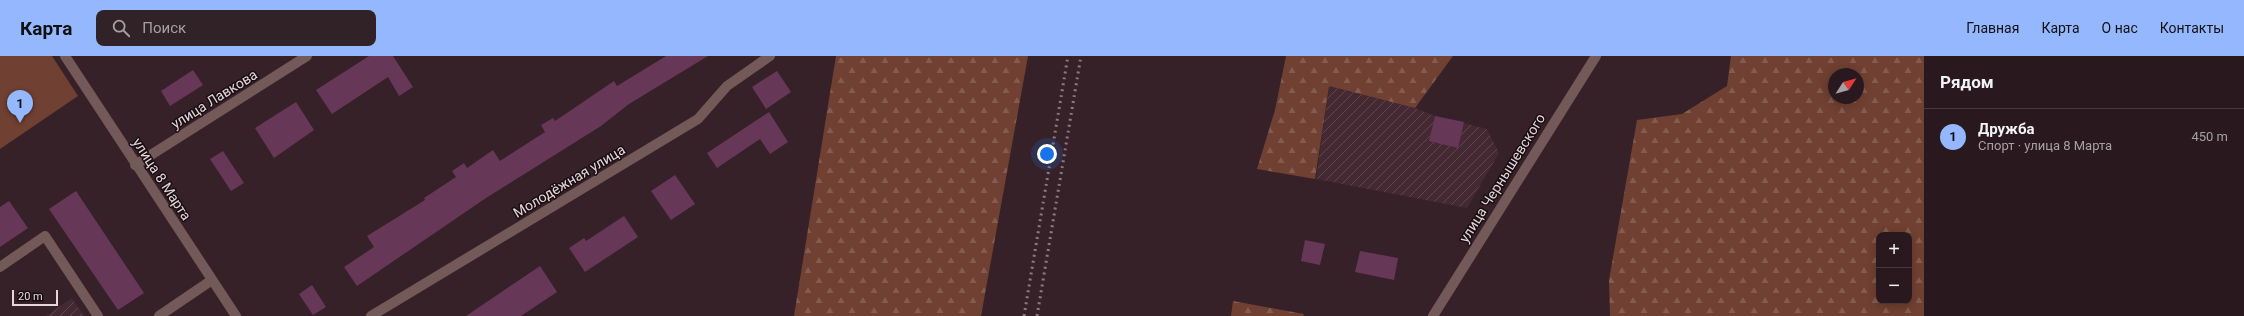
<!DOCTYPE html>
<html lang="ru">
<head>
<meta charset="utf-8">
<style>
  :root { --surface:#29191e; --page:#312227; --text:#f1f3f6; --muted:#a5a0a4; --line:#45383c; --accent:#94b7fd }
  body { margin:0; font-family:Roboto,sans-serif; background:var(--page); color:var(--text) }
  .controls { position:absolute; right:12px; bottom:12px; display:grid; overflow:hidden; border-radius:8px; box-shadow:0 2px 10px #0003 }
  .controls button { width:36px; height:36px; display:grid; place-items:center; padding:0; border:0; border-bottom:1px solid var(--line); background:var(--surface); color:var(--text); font:20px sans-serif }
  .compass { position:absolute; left:1828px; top:12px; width:36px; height:36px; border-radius:50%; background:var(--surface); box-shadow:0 2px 10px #0003; rotate:54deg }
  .scale { position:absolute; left:12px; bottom:10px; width:46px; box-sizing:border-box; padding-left:4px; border:2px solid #e5d6da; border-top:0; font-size:11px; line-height:14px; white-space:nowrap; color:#e5d6da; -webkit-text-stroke:3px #180e11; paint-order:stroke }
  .you { position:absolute; left:1047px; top:98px; width:14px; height:14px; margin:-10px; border:3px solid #fff; border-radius:50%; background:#1a73e8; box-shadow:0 0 0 6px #1a73e833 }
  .badge { display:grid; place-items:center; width:26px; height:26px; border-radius:50%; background:var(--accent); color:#111; font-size:13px; font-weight:700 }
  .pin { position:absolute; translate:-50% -33px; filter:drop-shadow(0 1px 2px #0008) }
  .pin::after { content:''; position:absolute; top:21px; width:14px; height:12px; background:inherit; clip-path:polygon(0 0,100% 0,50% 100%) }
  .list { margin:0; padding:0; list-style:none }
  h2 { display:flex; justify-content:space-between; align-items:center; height:52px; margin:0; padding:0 16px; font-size:17px }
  h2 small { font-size:13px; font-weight:400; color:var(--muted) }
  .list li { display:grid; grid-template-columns:26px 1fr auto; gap:12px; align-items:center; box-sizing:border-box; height:56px; padding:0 16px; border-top:1px solid var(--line) }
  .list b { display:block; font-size:15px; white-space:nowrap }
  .list p { margin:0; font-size:13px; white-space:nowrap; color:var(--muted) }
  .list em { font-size:13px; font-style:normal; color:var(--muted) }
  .icon { flex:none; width:22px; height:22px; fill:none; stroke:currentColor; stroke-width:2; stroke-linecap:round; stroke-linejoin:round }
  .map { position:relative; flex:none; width:1924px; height:260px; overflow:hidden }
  header { display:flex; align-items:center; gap:24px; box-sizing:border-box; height:56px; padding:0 20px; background:var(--accent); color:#111 }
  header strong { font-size:19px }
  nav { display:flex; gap:22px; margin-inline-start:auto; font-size:14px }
  .search { width:280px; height:36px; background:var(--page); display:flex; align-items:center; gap:10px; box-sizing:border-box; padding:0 14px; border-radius:8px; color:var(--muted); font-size:15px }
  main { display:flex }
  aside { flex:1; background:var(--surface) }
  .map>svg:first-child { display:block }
</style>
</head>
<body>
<header>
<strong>Карта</strong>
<div class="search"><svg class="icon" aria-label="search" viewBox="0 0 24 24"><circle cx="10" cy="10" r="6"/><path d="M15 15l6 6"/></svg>Поиск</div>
<nav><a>Главная</a><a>Карта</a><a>О нас</a><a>Контакты</a></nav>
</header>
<main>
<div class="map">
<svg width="1924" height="260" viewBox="0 0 1924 260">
  <defs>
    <pattern id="industrial-furrows" width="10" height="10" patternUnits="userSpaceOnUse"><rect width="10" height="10" fill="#452932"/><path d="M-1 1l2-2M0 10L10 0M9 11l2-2" fill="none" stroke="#60474f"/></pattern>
    <pattern id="forest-firs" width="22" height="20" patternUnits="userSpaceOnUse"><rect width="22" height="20" fill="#704032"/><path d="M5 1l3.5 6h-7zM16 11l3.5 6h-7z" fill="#845b4f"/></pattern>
  </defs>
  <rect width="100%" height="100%" fill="#372128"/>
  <path fill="url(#industrial-furrows)" d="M1329,30L1415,52L1435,60L1487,73L1499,97L1467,152L1316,123Z
    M72,242L84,260H46Z"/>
  <path fill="#704032" d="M0,0H52L78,40L0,93Z"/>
  <path fill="url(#forest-firs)" fill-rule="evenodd" d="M836,0H1028L981,260H794Z
    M1286,0H1453L1415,52L1329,30L1315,123L1257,113L1275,54Z
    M1731,0H1924V260H1610L1609,224L1637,64L1682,58L1727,30ZM1834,18H1858V42H1834ZM1879,179H1909V245H1879Z
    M1233,245L1304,258L1303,260H1231Z"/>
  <path fill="#663757" d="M369,0H393L413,31L399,40L388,21L332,58L316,34Z
    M666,0H708L629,48L601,70L486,142L357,230L344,211L374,191L367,180L425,144L424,142L456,121L452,115L464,107L467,112L493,94L500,105L545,76L541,69L553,62L555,65L614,25L617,30Z
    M193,14L203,29L170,50L161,35Z
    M777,15L791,36L766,53L752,31Z
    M296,46L314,74L274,102L255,72Z
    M769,56L788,86L770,98L760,83L717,112L707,97Z
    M1435,60L1464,66L1458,92L1429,85Z
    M223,95L244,127L231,135L210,103Z
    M675,119L695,148L671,164L651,135Z
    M76,135L144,237L118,254L49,153Z
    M9,145L28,172L0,191V151Z
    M624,160L638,181L585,216L569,192L584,182L586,185Z
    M1305,184L1325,188L1320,209L1301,205Z
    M1360,195L1398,202L1394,224L1355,216Z
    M540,210L557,236L521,260H466Z
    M312,229L326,251L313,259L299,238Z"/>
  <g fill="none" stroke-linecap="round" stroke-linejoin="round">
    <path stroke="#745959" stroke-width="10" d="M65,0L236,260
      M135,109L307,0
      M0,211L45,180L98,260
      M159,260L212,224
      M371,260L698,63L727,30L770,0
      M1433,260L1596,0"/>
    <path stroke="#8c797f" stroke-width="3" stroke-dasharray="2 4" stroke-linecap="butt" d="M1024,260L1068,0
      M1037,260L1081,0"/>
  </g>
  <g text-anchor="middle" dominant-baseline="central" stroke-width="3" stroke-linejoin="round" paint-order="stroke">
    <g font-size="14" fill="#e5d6da" stroke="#180e11">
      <text transform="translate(214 43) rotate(-32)">улица Лавкова</text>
      <text transform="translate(1502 122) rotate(-58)">улица Чернышевского</text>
      <text transform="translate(162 123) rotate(57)">улица 8 Марта</text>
      <text transform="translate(569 125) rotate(-31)">Молодёжная улица</text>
    </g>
  </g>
</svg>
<div class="controls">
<button>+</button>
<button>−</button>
</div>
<svg class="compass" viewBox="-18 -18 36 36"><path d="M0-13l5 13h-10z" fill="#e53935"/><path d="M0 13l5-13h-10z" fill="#a5a0a4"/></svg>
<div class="scale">20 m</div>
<div class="you"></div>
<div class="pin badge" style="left:20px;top:67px">1</div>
</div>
<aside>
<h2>Рядом<small></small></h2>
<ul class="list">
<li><span class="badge">1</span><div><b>Дружба</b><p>Спорт · улица 8 Марта</p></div><em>450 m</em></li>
</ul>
</aside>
</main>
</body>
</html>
